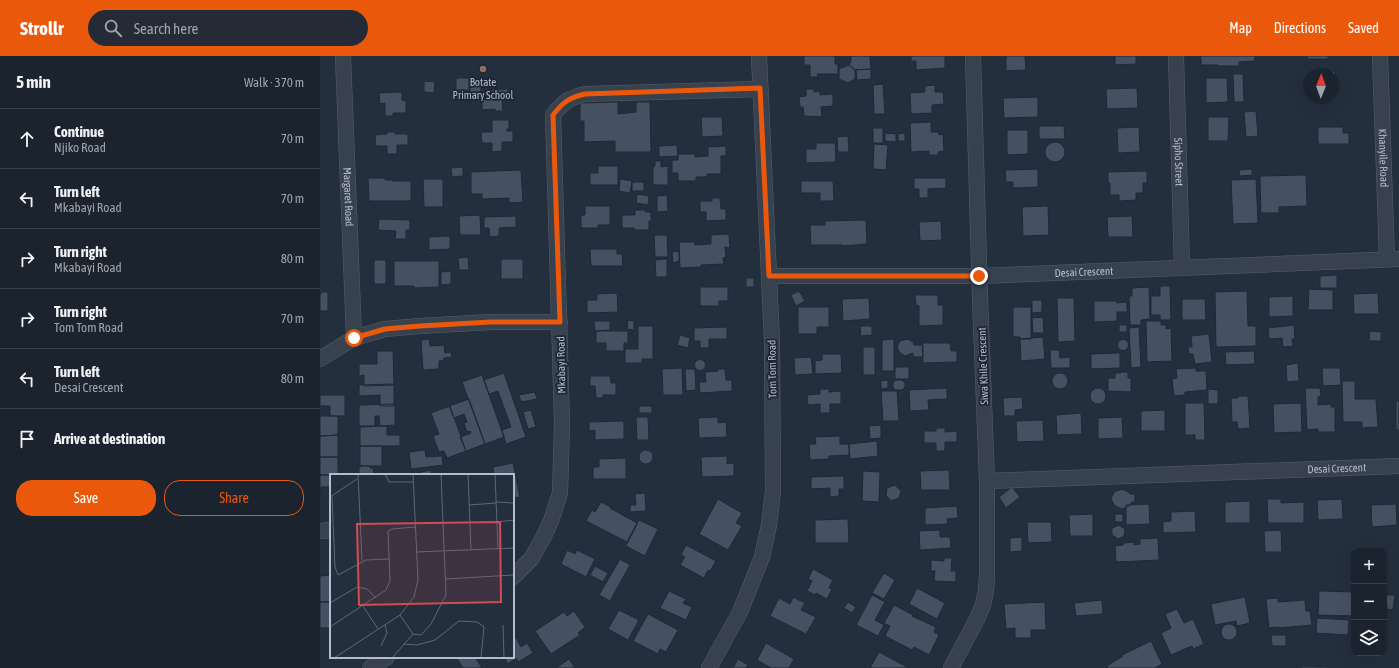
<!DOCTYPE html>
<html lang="en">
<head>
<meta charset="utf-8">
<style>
  :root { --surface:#1b232e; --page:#242b36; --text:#f1f3f6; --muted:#a0a4aa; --line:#39404a; --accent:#ea580c }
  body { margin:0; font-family:"Asap Condensed",sans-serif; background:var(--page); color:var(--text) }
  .controls { position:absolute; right:12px; bottom:12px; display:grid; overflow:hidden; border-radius:8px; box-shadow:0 4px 16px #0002 }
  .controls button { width:36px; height:36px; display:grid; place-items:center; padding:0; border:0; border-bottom:1px solid var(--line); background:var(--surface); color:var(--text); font:20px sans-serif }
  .compass { position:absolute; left:983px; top:12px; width:36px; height:36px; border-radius:50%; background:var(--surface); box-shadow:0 4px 16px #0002; rotate:1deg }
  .stop { position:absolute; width:12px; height:12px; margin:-9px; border:3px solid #ea580c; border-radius:50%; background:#fff }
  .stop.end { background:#ea580c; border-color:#fff; box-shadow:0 1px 4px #0008 }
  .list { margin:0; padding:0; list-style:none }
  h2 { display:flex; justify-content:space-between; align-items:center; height:52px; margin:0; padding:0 16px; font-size:17px }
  h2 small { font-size:13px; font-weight:400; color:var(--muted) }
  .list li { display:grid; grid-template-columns:26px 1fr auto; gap:12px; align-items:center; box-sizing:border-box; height:60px; padding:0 16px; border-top:1px solid var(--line) }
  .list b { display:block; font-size:15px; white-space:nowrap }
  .list p { margin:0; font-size:13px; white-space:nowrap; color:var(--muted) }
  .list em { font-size:13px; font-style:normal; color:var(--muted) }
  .actions { display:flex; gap:8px; padding:12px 16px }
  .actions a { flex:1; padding:9px 0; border:1px solid var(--accent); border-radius:16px; text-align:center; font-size:14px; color:var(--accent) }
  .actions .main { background:var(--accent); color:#fff }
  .icon { flex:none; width:22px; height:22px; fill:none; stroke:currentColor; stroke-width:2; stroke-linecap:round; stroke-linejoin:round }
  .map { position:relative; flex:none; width:1079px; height:612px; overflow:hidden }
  header { display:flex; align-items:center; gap:24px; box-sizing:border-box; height:56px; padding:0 20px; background:var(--accent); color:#fff }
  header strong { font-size:19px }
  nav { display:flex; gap:22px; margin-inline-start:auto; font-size:14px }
  .search { width:280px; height:36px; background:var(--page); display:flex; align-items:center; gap:10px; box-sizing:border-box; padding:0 14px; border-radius:22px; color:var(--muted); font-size:15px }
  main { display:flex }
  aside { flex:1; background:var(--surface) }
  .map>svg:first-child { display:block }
</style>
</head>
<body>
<header>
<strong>Strollr</strong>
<div class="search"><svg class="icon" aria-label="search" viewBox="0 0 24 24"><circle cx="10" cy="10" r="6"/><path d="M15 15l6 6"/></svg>Search here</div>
<nav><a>Map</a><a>Directions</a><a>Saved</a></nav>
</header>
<main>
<aside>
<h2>5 min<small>Walk · 370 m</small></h2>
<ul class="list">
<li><svg class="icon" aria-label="ahead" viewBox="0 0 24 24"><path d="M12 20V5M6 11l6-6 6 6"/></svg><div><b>Continue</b><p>Njiko Road</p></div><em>70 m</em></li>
<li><svg class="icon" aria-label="left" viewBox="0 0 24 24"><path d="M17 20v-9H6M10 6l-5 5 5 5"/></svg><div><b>Turn left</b><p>Mkabayi Road</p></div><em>70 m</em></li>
<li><svg class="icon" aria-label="right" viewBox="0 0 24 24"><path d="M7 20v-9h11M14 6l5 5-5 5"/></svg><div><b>Turn right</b><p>Mkabayi Road</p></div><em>80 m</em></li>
<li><svg class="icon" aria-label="right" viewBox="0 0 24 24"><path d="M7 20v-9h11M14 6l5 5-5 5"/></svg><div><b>Turn right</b><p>Tom Tom Road</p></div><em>70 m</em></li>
<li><svg class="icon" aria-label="left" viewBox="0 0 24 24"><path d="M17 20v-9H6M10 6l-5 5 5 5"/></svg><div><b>Turn left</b><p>Desai Crescent</p></div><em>80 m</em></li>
<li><svg class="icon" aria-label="arrive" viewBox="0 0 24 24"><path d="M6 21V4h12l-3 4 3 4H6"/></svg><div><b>Arrive at destination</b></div></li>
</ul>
<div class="actions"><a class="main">Save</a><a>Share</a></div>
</aside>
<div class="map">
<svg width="1079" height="612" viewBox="0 0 1079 612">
  <rect width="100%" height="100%" fill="#242f3e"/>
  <path fill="#455162" stroke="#1f2835" d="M484,0H515V8H518V18H497L498,21H490V9H484Z
    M531,0H550L551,13L535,14L529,9L531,5Z
    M591,0H625V12L596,14V5H591Z
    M686,0H705L706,14L686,15Z
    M795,0H816V8L795,9Z
    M881,0H935V5L919,6V10H898V9H881Z
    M987,0H1008V3H987Z
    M529,9L535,14V23L528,27L519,23V13Z
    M551,13V23L537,24L536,14Z
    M1015,15L1016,40H1013V18H993V16Z
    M913,18H923L924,46H914Z
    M136,22H149V34H136Z
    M886,22H907L908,46L886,47Z
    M150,23H161V44H150Z
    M104,25L115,26L114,37L104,36Z
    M563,28L565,58H554L553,29Z
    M615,29V36H623L624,48L612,49V57L591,58L590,37L605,36V30Z
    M817,32L818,52L787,53L786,33Z
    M188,33V44H182L183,55H175V53L162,54V43H167V34Z
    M486,33H494V36L500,35V39L513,38V50L501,51L502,61L484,60L483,51H480L479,41L486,40Z
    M82,36V44L86,45V57H73V60H65V47L60,48L59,37Z
    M718,41V61L684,62L683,42Z
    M298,46V58L316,56V46H330L331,96H295V85L264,86V65H260V47Z
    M936,55L938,80L926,81L924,56Z
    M381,61H402L403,80L382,81Z
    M888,61H909L908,85H888Z
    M172,64H189V73H187V75H193V86H182V95L172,96V87H162L161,76H172Z
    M611,66V76H619V79L623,78L624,95L618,96L619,99H609V95L591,96L590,67Z
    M719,70H744L745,83H719Z
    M819,71L820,96L798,97L797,72Z
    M998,71H1023V77H1029V88H998Z
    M553,72H563V87H553Z
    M687,74H708V98L687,99Z
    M67,76H75V78H88V89H77V98H67V90H56L55,79L67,78Z
    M565,77L576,78V86L565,85Z
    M585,77V85H578V78Z
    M528,80L529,96H518L517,81Z
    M725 96a10 10 0 1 1 20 0a10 10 0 1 1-20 0Z
    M496,87H515L516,106L486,107V93H496Z
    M554,88L568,89L566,114L553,113Z
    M357,89L358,100L339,101V90Z
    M406,90V100H401V118H387V121H376V125H358V117H352V104H358V98H375V101L388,100V91Z
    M335,105H341V111L348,110V129H333V111L335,110Z
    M278,110H298V129H270V117H278Z
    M143,111V120L132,121L131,112Z
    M718,113V131L693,132V126H686L685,114Z
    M932,113V119L920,120L919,114Z
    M201,114L203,146L189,147V142L162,143V138H151V116Z
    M827,115V127H823V137H816V144L799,145V139H790V127H788V116Z
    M986,119L987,150L959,151V157H941L940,120Z
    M48,122H65V124H73L72,125H91V145H49Z
    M594,122H626V132L608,133V142H599V133H594Z
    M103,123H123V151H104Z
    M300,123L312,125L310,137L299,135Z
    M936,123L938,167L913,168L911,124Z
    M481,125H513L514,145H500V137H481Z
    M312,126H324V135H312Z
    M317,138L329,140L328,149L316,147Z
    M347,139L348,155L337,156V140Z
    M392,142H400L401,153H406V164L386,165V156H380V145H392Z
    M265,150H290V169H278V172H261V159H265Z
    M728,150L729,179L703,180L702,151Z
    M315,154H325V156H331V165H329V174H314V172H302V159H315Z
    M160,159L161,179H140L139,160Z
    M196,160V171L179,172V180L170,181L169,172H164V161Z
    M812,160L813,181H788L787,161Z
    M59,163L90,164V174H86V183H75L76,175L58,174Z
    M546,164L547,188L522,190V189H491L490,169H505V165Z
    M621,165L622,184L600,185L599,166Z
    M409,178L410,192L405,191L406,201L403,202L404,208L381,209V211L360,212L359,186H374L375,189L391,188V179Z
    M334,179H347L348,201H335Z
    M130,180V193L109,194V181Z
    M270,193H297V198H302L303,210H271Z
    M359,195V205L353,207L352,196Z
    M148,201L149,214H139L138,202Z
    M181,203H203V223H181Z
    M347,203V221H336L335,204Z
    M54,204H66V228H54Z
    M74,205H119V231L94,232V230H74Z
    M131,215V228L121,229V216Z
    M1017,219V232H1000V220Z
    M426,222H434V231H426Z
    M840,230H850L851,264H840V259H831V240H840Z
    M380,231H408V245H399V250H380Z
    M829,231L830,263L821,264V269H810L809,240H812V232Z
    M989,233L1013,234V254H988Z
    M479,235L485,245L476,250L471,239Z
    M927,235L928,270H936V290L896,291L895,236Z
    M1,236H8V255H0V238H1Z
    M297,237L298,256L267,257V244H277V238Z
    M1058,237L1059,258H1034L1033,238Z
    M595,239H618V249H623V269L599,270V250L596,249Z
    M973,240V260L949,261V241Z
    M549,242L550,263L523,265L522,243Z
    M737,242H754L755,285L738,286Z
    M862,243H885L886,264H862Z
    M712,244H722V256L712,257Z
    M774,245H797V247L807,246V256H797V265L774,266Z
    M478,251H509V271H497V278H478Z
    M693,251H711V283H700V281H693Z
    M723,261L724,277H713L712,262Z
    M308,264L314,265V274L307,273Z
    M274,265H290V274L275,275Z
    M826,265H841V269H846V273L851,272L852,305L827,306Z
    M799,269H807V276H799Z
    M974,269L975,283H972L973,290L963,291L962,282L949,283L948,272Z
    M318,270H333V303H322V307H305V293H318Z
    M540,270H552V279L541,280Z
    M407,271V283H389V292H380V285H374V272Z
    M819,271L821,311L811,312L809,272Z
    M276,275H308V287H304V295H286V287H276Z
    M1050,275L1061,276V285H1049Z
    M889,278L892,306L875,308L873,298H869L868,291H872L871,280Z
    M360,279L370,282L368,292L357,289Z
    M723,281L725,303L701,305L700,283Z
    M109,283L110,290L124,289L125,297L131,296L132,301L124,302V304L119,305V313L103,314L101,284Z
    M574,283V315H562V284Z
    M588,283L593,286L594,289H603V301H593V297L585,300L579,296L577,291L580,285Z
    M797.5 289a5.5 5.5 0 1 1 11 0a5.5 5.5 0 1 1-11 0Z
    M602,287H630L631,295H637V306L603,307Z
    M543,291H555V319H543Z
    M730,294H739L740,302L750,301V312H731Z
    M57,295H73L74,329L44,330V319L39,320V308H57Z
    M934,295L935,308L906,309L905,296Z
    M800,297V312L771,313V298Z
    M502,298H521L522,317L495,318V305L502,304Z
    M491,301L493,318L475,319L474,302Z
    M374.5 309a5.5 5.5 0 1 1 11 0a5.5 5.5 0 1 1-11 0Z
    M978,307L979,325L967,326L966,309Z
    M575,311H589V323H575Z
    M362,312L363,339H343L342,313Z
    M876,312V315H886L887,334L865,336V339L854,340L852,323L857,322L856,313Z
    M1002,312H1020L1021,329L1003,330Z
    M365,313H375L376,334L366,335Z
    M398,313H405L406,324H412V335L380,337L379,326H386L385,316L398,315Z
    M801,316H808V322H811V336L788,335V322H795V317H801Z
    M732 325a8 8 0 1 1 16 0a8 8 0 1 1-16 0Z
    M184,317L206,381L186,388L182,374L191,371L178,335L169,338L164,324Z
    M162,319L184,381L165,388L142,326Z
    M270,320H290L291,327H296V339H283V342H276L275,330H270Z
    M568,324V332L561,333V325Z
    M576,324H582L585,327V331L582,334H575L573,331V327Z
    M1022,325H1035V343H1056L1058,371L1042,372V366H1023Z
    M74,328V350H60V339L39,340V329Z
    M770 340a8 8 0 1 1 16 0a8 8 0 1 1-16 0Z
    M627,332V343L608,344L609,354L590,355L589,334Z
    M985,332H1000L1001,340L998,341V349L1011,348V351H1015V376H998V373L987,374Z
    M500,333H509V336L521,335V348H510V357H500V348L488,349L487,339L500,338Z
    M888,333L898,334V348H888Z
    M561,335H577L579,365H563Z
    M215,336L217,343L201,346L199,339Z
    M0,339H25V360H10V350H0Z
    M918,340H928L930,372L918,373L917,366H912L911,342H918Z
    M702,341L703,353L695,354V360H684L683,342Z
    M149,343L165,388L146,395L140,381L151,377L150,375L147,376L144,367L147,366L144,358L134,362L129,350Z
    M1076,345H1079V374H1076Z
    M865,347H884L885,384H875V379H865Z
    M981,347L982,376L954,377L953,348Z
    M75,348V369L60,370L59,360H55V370H39V349Z
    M130,350L146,395L127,402L124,395L119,396L113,380L119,378L111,357Z
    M319,350H332V357H319Z
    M211,354L216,371L208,373L203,356Z
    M845,354V375H821V355Z
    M761,357L762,378L737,379L736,359Z
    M0,360H18V379L0,380Z
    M316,361H328L329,384H317Z
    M398,361V367L406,366L407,381L379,382L378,362Z
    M802,361L803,382L778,383V362Z
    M723,364L724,385L697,386L696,365Z
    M304,365V383L275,384V374L269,375V366Z
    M561,369V382L550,383L549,370Z
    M67,370V379H80V390H40V371Z
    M616,372H625V376L637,375V386H625V395H616V387H604V375H616Z
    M18,379V401H0V380Z
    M520,380V388H529V399L509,400V403L490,404L489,388H496L495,381Z
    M557,385L558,400L530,403L529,388Z
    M40,390H62V410H40Z
    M105,394L106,401L122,400L123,409L91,413L89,396Z
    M319 401a7 7 0 1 1 14 0a7 7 0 1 1-14 0Z
    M407,400V408L414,407V420L382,421L381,401Z
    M0,401H18V419H0Z
    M306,402V423H273V411H279V403Z
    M193,407L200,441L193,442V419H174L173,411Z
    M39,410H50V412H53L54,419H39Z
    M111,414L112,419H94L93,418Z
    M629,414L630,434H601L600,415Z
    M543,415L560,416L559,446L542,445Z
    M0,419H26H11V440V431H1L0,439Z
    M524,420V433H519V440L510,441V432L491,433V421Z
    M575,429L581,435L579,442L571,445L566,439L567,432Z
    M692,431L700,441L686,452L679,441Z
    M802,433L808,436L810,438H815V446H812L809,450L802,453L795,450L791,443L794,436Z
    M325,437L326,455L310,456V449H316L315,438Z
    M398,443L422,457L416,467L422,470L408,494L379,478Z
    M947,443H961V447L984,446V467H948Z
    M1022,443L1023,463L998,464L997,444Z
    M930,445V467H905V446Z
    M281,446L291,451L290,452L317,467L307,486L266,465L272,454L275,456Z
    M829,448L830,468L806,469V449Z
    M1076,448L1077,469L1052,471L1051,449Z
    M637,450L638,462L627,463L628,468L605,469V452Z
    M875,455L876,476L843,477V466L851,465V456Z
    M773,458V480H750L749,459Z
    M795,458H803V466H795Z
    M528,463L529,487H495V464Z
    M319,464L338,473L325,500L306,490Z
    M707,466H731L732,486L708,487Z
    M799,469L805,473L804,480L798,483L792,479V472Z
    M620,474V481H630L631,492L600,494L599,475Z
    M961,474L962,496H945L944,475Z
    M702,481V495L690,496V482Z
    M838,482L839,504L796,506L795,490L803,489L804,487L814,486V489L820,488V483Z
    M366,489L396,505L390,515L388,514L384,522L360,509L365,501L361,499Z
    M247,494L255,498L257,494L275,503L266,521L241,508Z
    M624,502H632L631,515H636V526L614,525L615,515H611V504L624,505Z
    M300,503L310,509L290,545L279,539Z
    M275,510L288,517L283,526L270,519Z
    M493,513L513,524L509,532L512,533L507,543L496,537L495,539L487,535L492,525L488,523Z
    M564,517L575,524L564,543L552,537Z
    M11,519V546H0V520Z
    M597,532L625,547L617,563L589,548Z
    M349,535L366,543L363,547L372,551L366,564L340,552Z
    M999,535L1034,536V560L998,559Z
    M552,539L565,546L555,564L564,569L558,580L536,569Z
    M1064,539H1075L1073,554L1067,553V550H1064Z
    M473,541L485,547L481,554L496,561L486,578L450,560L459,542L470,548Z
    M925,541L930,567L917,570L916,565L895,569L891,548Z
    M958,542V546L985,544L986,555H990L992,569L959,572V571L949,572L946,543Z
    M782,544L783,558L756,560L754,547Z
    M0,546H11V572H0Z
    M528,546L536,551L532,557L524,552Z
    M725,546L726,574H711V582H695V572L686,573L684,548Z
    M574,549L593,559L592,560L616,571L614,576L619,579L609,599L594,591L592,594L565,580L570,570L564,567Z
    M857,553L864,567L873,563L884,588L873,593L872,590L851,599L841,577L851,572L845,558Z
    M299,554L319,564L308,584L288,573Z
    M254,555L265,571L258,577L260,579L231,598L215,575L244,556L247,560Z
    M328,558L358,574L346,596L340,593L338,598L313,585Z
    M997,562L1029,564L1028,579L996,577Z
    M901 576a8 8 0 1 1 16 0a8 8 0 1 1-16 0Z
    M193,577L201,591L207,587L213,597L198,606L196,602L188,608L184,601H193Z
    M951,579H966V590H952Z
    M831,585L842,608L835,612H788L787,610L803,600L802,599Z
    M446,587L474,603L469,612H451L437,604Z
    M559,596L589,612H550Z
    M136,601H155L162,612H143Z
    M249,603L255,612H236Z
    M418,603L428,609L426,612H413Z
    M981,610L1008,611V612H981Z"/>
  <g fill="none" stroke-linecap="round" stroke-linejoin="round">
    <g stroke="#565f6c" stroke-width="16">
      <g id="minor">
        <path id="s1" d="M23,0L34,282"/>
        <path id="s2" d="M856,0L862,212"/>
        <path id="s3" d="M1060,0L1067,203"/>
        <path id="s4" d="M449,220H659L1079,203"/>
        <path d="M0,303L34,282L65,273L100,270L171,266H240"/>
        <path id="s5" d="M667,425L1079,410"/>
        <path d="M0,475L11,474"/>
        <path d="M193,521L211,503L223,482L231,465L240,437L242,368L240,296L233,59C244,45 249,42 265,38L440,33"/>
        <path d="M50,612L67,601"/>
        <path d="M389,612L420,556L442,501L449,469L453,435L452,286L439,0"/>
        <path d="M631,612L657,563L663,549L666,535L667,519V425L660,242L653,0"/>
      </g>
    </g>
    <use href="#minor" stroke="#38414e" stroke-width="15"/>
  </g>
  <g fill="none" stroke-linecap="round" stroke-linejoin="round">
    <path stroke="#ea580c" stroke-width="5" d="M34,282L65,273L100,270L171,266H240L233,59C244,45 249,42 265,38L440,32L449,220H659"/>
  </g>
  <circle fill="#8d6e63" stroke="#1d2633" stroke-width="1.5" cx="163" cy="13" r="4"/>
  <g text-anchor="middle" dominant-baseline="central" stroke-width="3.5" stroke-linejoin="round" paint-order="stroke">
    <g font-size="11" fill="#b4bcc9" stroke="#1d2633">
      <text x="163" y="26">Botate<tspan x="163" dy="13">Primary School</tspan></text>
    </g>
    <g font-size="11" fill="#b4bcc9" stroke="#1d2633">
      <text stroke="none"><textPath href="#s3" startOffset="102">Khanyile Road</textPath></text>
      <text stroke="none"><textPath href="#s2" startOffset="106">Sipho Street</textPath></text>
      <text stroke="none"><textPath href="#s1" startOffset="141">Margaret Road</textPath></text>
      <text stroke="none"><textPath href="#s4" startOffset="315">Desai Crescent</textPath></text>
      <text transform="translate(241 309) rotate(-91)">Mkabayi Road</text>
      <text transform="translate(663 310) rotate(-92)">Siwa Khile Crescent</text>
      <text transform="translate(452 313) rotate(-91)">Tom Tom Road</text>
      <text stroke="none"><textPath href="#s5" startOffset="350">Desai Crescent</textPath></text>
    </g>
  </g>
  <g transform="translate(10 418)">
    <rect width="184" height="184" fill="#242f3e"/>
    <path fill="none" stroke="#5e6776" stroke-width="1" d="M28,0L32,87M55,0L59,8H83M138,0L141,76M165,0L168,75M2,22L5,93L8,101L36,86L59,85M0,23L27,5M166,28L184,29M139,31L166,29M167,48L184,46M87,78L184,74M116,105L184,101M0,129L27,113L37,115L46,124M33,132L48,155M70,141L83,160L91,161L101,150L116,121L111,0M173,151L174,184M0,153L56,116L60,107L58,57L62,55L85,53M73,170L87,171L105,166L129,147L147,148L154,153L151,184M51,172L57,159L55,151M4,184L70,141L84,123L88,106L83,0M62,184L83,160"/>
    <path fill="#ce4d50" fill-opacity="0.15" stroke="#ce4d50" stroke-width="2" d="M170,48L171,128L29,131L27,50Z"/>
    <rect width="184" height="184" fill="none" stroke="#b4bcc9" stroke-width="2"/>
  </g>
</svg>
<div class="controls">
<button>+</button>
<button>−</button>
<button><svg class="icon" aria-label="layers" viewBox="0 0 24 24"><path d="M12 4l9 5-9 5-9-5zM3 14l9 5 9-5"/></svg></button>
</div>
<svg class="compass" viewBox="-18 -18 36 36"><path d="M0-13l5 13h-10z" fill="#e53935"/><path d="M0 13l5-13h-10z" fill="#a0a4aa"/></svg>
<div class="stop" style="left:34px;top:282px"></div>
<div class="stop end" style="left:659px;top:220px"></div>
</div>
</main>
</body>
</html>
